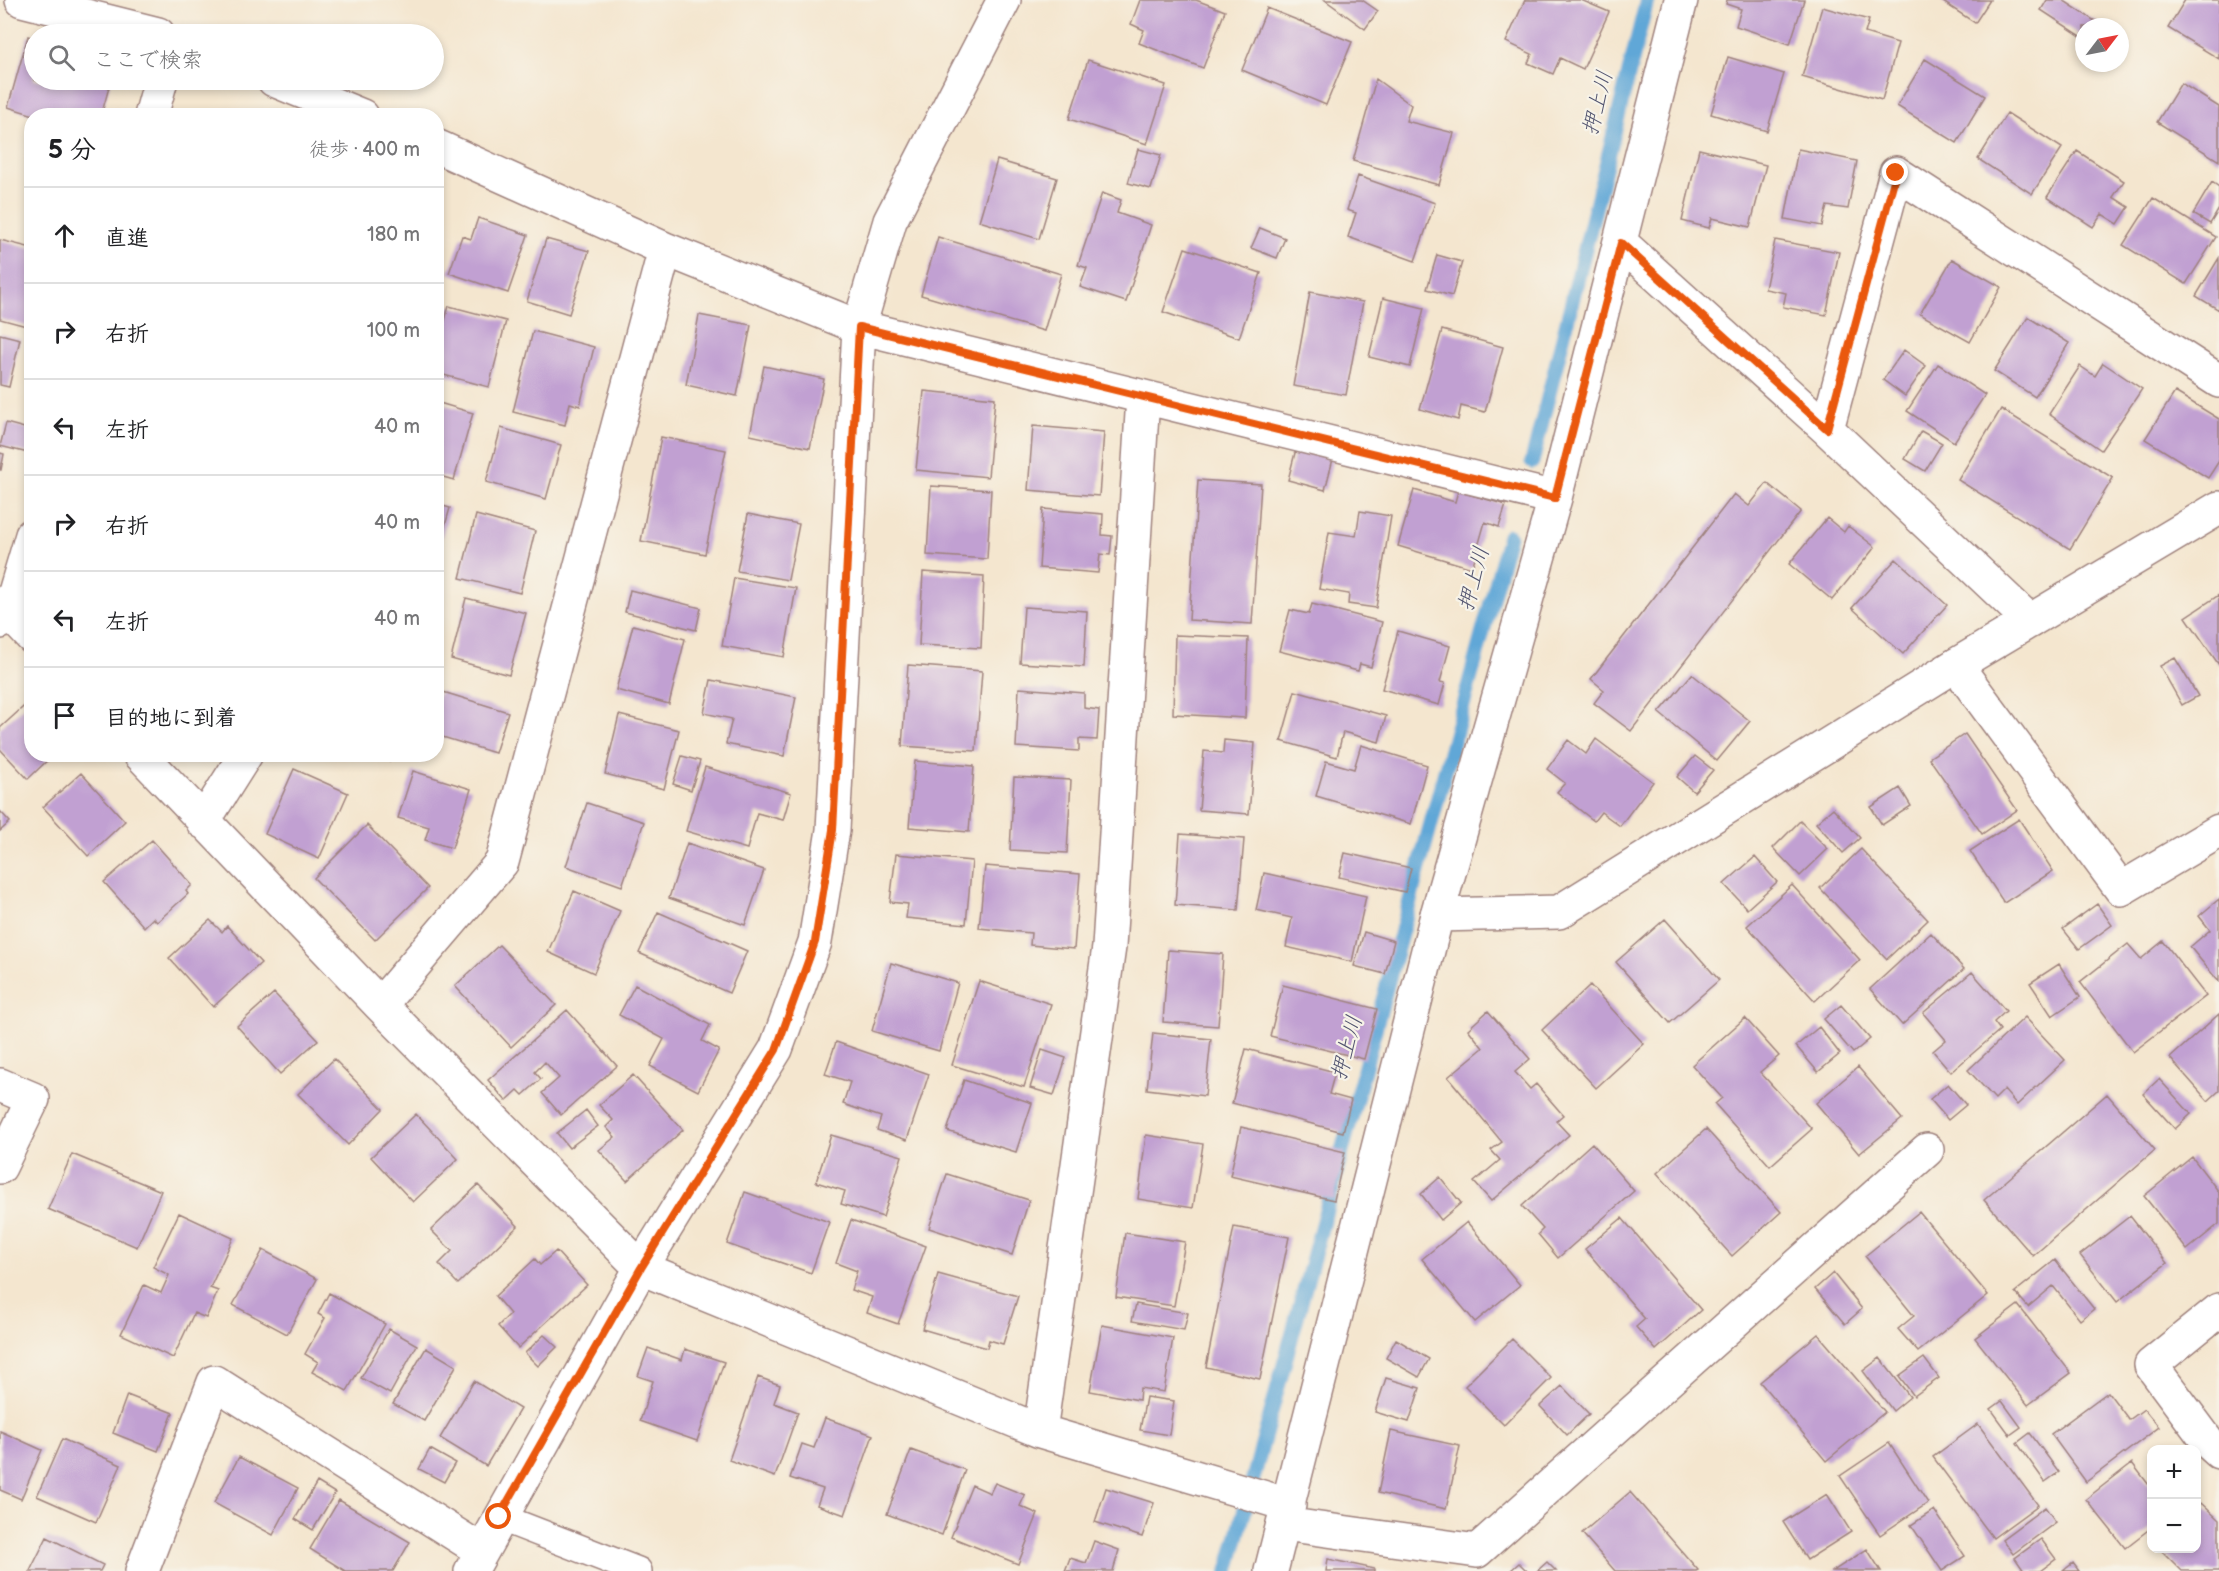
<!DOCTYPE html>
<html lang="ja">
<head>
<meta charset="utf-8">
<style>
  :root { --surface:#fff; --page:#f2f2f2; --text:#202124; --muted:#757577; --line:#e0e0e0 }
  body { margin:0; font-family:"Balsamiq Sans","Klee One",sans-serif; background:var(--page); color:var(--text) }
  .controls { position:absolute; right:18px; bottom:18px; display:grid; overflow:hidden; border-radius:12px; box-shadow:0 3px 9px #0003 }
  .controls button { width:54px; height:54px; display:grid; place-items:center; padding:0; border:0; border-bottom:2px solid var(--line); background:var(--surface); color:var(--text); font:30px sans-serif }
  .compass { position:absolute; left:2075px; top:18px; width:54px; height:54px; border-radius:50%; background:var(--surface); box-shadow:0 3px 9px #0003; rotate:58deg }
  .stop { position:absolute; width:18px; height:18px; margin:-14px; border:4px solid #ea580c; border-radius:50%; background:#fff }
  .stop.end { background:#ea580c; border-color:#fff; box-shadow:0 2px 6px #0008 }
  .list { margin:0; padding:0; list-style:none }
  h2 { display:flex; justify-content:space-between; align-items:center; height:78px; margin:0; padding:0 24px; font-size:26px }
  h2 small { font-size:20px; font-weight:400; color:var(--muted) }
  .list li { display:grid; grid-template-columns:39px 1fr auto; gap:18px; align-items:center; box-sizing:border-box; height:96px; padding:0 24px; border-top:2px solid var(--line) }
  .list b { display:block; font-size:22px; white-space:nowrap }
  .list em { font-size:20px; font-style:normal; color:var(--muted) }
  .icon { flex:none; width:33px; height:33px; fill:none; stroke:currentColor; stroke-width:2; stroke-linecap:round; stroke-linejoin:round }
  .map { position:relative; flex:none; width:2219px; height:1571px; overflow:hidden }
  .search { position:absolute; background:var(--surface); box-shadow:0 3px 9px #0003; left:24px; top:24px; width:420px; height:66px; display:flex; align-items:center; gap:15px; box-sizing:border-box; padding:0 21px; border-radius:33px; color:var(--muted); font-size:22px }
  .panel { position:absolute; background:var(--surface); box-shadow:0 3px 9px #0003; left:24px; top:108px; width:420px; height:654px; border-radius:24px }
  .map>svg:first-child { display:block }
</style>
</head>
<body>
<div class="map">
<svg width="2219" height="1571" viewBox="0 0 2219 1571">
  <rect width="100%" height="100%" fill="#f7f3e8"/>
  <filter id="ink" filterUnits="userSpaceOnUse"><feTurbulence type="fractalNoise" baseFrequency=".0167" numOctaves="2"/><feDisplacementMap in="SourceGraphic" scale="12" xChannelSelector="R" yChannelSelector="G"/><feConvolveMatrix kernelMatrix="1 2 1 2 8 2 1 2 1" color-interpolation-filters="sRGB"/></filter>
  <filter id="wash" filterUnits="userSpaceOnUse"><feTurbulence type="fractalNoise" baseFrequency=".008" numOctaves="4" result="noise"/><feDisplacementMap in="SourceGraphic" scale="24" xChannelSelector="R" yChannelSelector="G"/><feGaussianBlur stdDeviation="1.35" result="paint"/><feColorMatrix in="noise" values="0 0 0 0 0 0 0 0 0 0 0 0 0 0 0 0 0 1.4 0 .05"/><feComposite in="paint" operator="in"/></filter>
  <g filter="url(#wash)">
    <rect width="100%" height="100%" fill="#f4e6cf"/>
    <g fill="none" stroke-linecap="round" stroke-linejoin="round">
      <path stroke="#61a7d7" stroke-width="15" d="M1532,462L1647,0
        M1228,1571L1509,536"/>
    </g>
    <g id="blocks">
      <path fill="#c1a0d2" d="M1140,0H1196L1225,11L1203,68L1139,43L1144,30L1131,24Z
        M1325,0H1362L1378,11L1365,29Z
        M1525,0H1581L1609,12L1583,69L1560,58L1553,74L1528,63L1532,54L1506,42Z
        M1727,0H1804L1790,44L1736,26L1741,9L1726,4Z
        M1940,0H1990L1975,23Z
        M2047,0H2063L2104,27H2084V38L2041,10Z
        M2185,0H2219V59L2168,28Z
        M1822,7L1869,20L1865,33L1898,43L1882,100L1802,77Z
        M1267,8L1352,42L1326,105L1242,70Z
        M28,36L34,38V80H111L101,116H37L8,107Z
        M1728,57L1784,74L1767,131L1711,114Z
        M1925,59L1985,96L1957,143L1897,106Z
        M1088,60L1166,85L1147,144L1069,119Z
        M1376,79L1411,105L1406,121L1454,133L1439,185L1353,161Z
        M2181,83L2219,107V161L2157,122Z
        M2007,113L2062,148L2032,194L1978,159Z
        M1138,149L1161,155L1151,189L1128,183Z
        M1699,149L1766,165L1750,227L1712,218L1709,228L1682,221Z
        M1798,149L1857,161L1848,209L1827,206L1822,226L1785,219Z
        M2077,151L2124,181L2113,197L2129,207L2118,224L2102,214L2093,227L2047,197Z
        M997,160L1057,178L1039,239L979,221Z
        M1358,176L1435,203L1415,261L1348,237L1356,213L1347,210Z
        M2212,182L2219,187V209L2210,224L2193,214Z
        M1102,193L1121,200L1117,213L1151,225L1126,302L1080,287L1087,268L1078,265Z
        M2153,198L2216,237L2186,284L2123,245Z
        M478,218L528,235L508,293L449,273L462,236L471,239Z
        M1260,228L1285,238L1277,258L1251,248Z
        M938,237L1061,274L1044,331L921,295Z
        M546,239L589,251L569,314L527,301Z
        M0,240L32,248L30,327L0,319Z
        M1775,240L1839,252L1826,315L1783,307L1786,293L1765,289Z
        M1185,248L1261,273L1239,338L1163,312Z
        M1437,255L1462,262L1452,296L1427,289Z
        M2219,258V310L2196,296Z
        M1952,259L2001,287L1970,342L1920,314Z
        M1310,292L1363,302L1346,395L1293,386Z
        M1383,298L1424,308L1410,367L1369,357Z
        M449,306L506,321L489,387L436,373V352Z
        M699,315L751,325L737,396L686,385Z
        M2028,317L2069,343L2035,397L1994,371Z
        M1442,330L1503,347L1485,412L1461,406L1458,420L1420,409Z
        M533,331L594,347L580,406L570,403L565,425L513,412Z
        M0,334L20,339L9,387L0,385Z
        M1904,350L1926,366L1905,396L1883,380Z
        M2103,363L2142,389L2101,450L2049,414L2080,366L2095,376Z
        M1938,364L1985,395L1954,442L1907,411Z
        M764,366L824,379L810,448L750,435Z
        M924,391L995,398L988,477L916,470Z
        M2175,392L2219,419V461L2208,478L2145,439Z
        M436,402L473,413L454,480L436,475Z
        M2001,409L2113,478L2070,549L1958,480Z
        M6,423L32,430V454L0,446Z
        M1033,426L1104,432L1099,496L1028,490Z
        M501,428L561,445L546,499L486,482Z
        M1921,431L1942,443L1925,471L1905,459Z
        M661,437L726,450L705,554L641,541Z
        M1296,449L1333,459L1325,490L1288,480Z
        M0,453L4,454L1,470H0Z
        M1198,480L1261,484L1252,624L1189,620Z
        M1767,483L1801,511L1631,731L1594,703L1604,690L1591,679L1734,494L1749,506Z
        M931,486L991,490L987,559L927,555Z
        M1414,490L1455,502L1458,491L1506,505L1499,527L1485,522L1472,568L1398,546Z
        M436,504L450,508L437,554H436Z
        M1043,509L1103,514L1102,535L1112,536L1110,555L1100,554L1098,573L1039,568Z
        M1360,511L1391,516L1376,608L1348,604L1349,594L1319,589L1329,532L1356,536Z
        M748,514L799,524L788,580L737,571Z
        M476,515L535,531L520,593L460,578Z
        M1827,518L1844,532L1848,526L1875,547L1832,600L1789,564Z
        M1896,559L1947,605L1903,654L1852,608Z
        M923,572L984,576L981,648L919,645Z
        M734,578L796,588L784,657L722,646Z
        M630,590L701,608L696,630L625,612Z
        M2219,595V665L2186,617Z
        M466,598L526,613L509,675L451,659Z
        M1312,604L1382,622L1371,667L1360,664L1358,671L1279,651L1290,610L1309,614Z
        M1024,607L1087,611L1084,667L1020,663Z
        M633,625L685,639L669,704L616,690Z
        M1398,631L1450,646L1440,682L1445,683L1439,705L1382,689Z
        M1175,635L1248,638L1245,718L1173,714Z
        M2175,658L2198,696L2182,705L2160,666Z
        M908,665L982,671L976,751L902,746Z
        M1692,674L1750,721L1717,761L1659,713Z
        M711,680L796,697L784,756L726,744L732,719L704,713Z
        M1019,688L1084,693V708L1099,710L1097,740L1079,739V751L1016,747Z
        M440,691L508,712L495,753L436,735V704Z
        M1295,691L1386,716L1379,742L1343,732L1337,757L1281,741Z
        M32,699V754H54L28,779L0,749V728Z
        M619,715L679,730L664,789L605,774Z
        M1965,734L2017,810L1982,834L1929,758Z
        M1596,739L1653,782L1620,826L1601,812L1594,821L1557,792L1565,783L1547,769L1568,740L1586,754Z
        M1224,740L1255,743L1249,814L1199,810L1204,751L1223,753Z
        M1361,745L1427,765L1411,824L1316,796L1326,761L1354,769Z
        M367,754H392L390,761Z
        M682,756L700,761L691,790L673,784Z
        M1695,756L1713,770L1694,792L1677,777Z
        M915,761L974,766L969,832L909,827Z
        M705,767L791,793L783,820L757,813L747,849L686,831Z
        M294,769L348,793L319,859L265,834Z
        M413,771L471,789L452,848L425,840L429,827L398,818Z
        M81,773L125,821L88,856L43,807Z
        M1014,777L1071,780L1067,853L1010,850Z
        M1900,788L1911,806L1882,825L1871,807Z
        M587,803L644,822L622,886L566,866Z
        M1833,808L1860,838L1843,853L1816,823Z
        M0,811L10,822L0,831Z
        M2019,819L2053,871L2004,903L1970,851Z
        M1800,821L1828,849L1800,876L1773,848Z
        M367,825L428,888L375,940L314,878Z
        M1180,834L1244,839L1238,910L1175,905Z
        M152,840L192,885L186,891L188,894L157,922L153,918L144,927L104,882Z
        M687,843L764,870L745,925L669,898Z
        M1861,849L1928,920L1887,959L1820,888Z
        M1345,853L1411,868L1405,892L1339,877Z
        M896,854L972,861L966,924L906,918L908,904L890,902Z
        M1755,857L1777,882L1747,909L1724,884Z
        M985,866L1080,874L1074,949L1030,945L1031,933L979,928Z
        M1264,873L1366,896L1352,962L1286,947L1292,918L1256,910Z
        M1792,885L1860,960L1815,1001L1747,926Z
        M574,891L620,911L594,973L548,952Z
        M2219,899V982L2190,947L2210,930L2199,916Z
        M2097,904L2112,925L2079,949L2063,929Z
        M658,912L747,951L729,993L639,953Z
        M1665,919L1719,980L1670,1023L1616,962Z
        M210,920L222,932L227,926L261,963L213,1007L169,958Z
        M1364,932L1394,941L1385,974L1354,966Z
        M1931,933L1964,969L1902,1025L1870,989Z
        M2163,941L2206,996L2133,1052L2080,982L2128,944L2141,959Z
        M499,945L556,1005L511,1047L455,986Z
        M1168,950L1223,954L1218,1026L1163,1022Z
        M891,963L958,983L939,1051L872,1031Z
        M2059,964L2080,997L2052,1016L2030,983Z
        M1972,972L2006,1011L1994,1022L2000,1030L1951,1072L1933,1051L1946,1040L1923,1013Z
        M979,981L1051,1004L1024,1087L952,1065Z
        M635,985L710,1025L702,1041L719,1050L698,1091L650,1066L664,1039L619,1015Z
        M1283,985L1377,1009L1364,1059L1270,1036Z
        M1590,985L1644,1044L1596,1088L1542,1030Z
        M274,993L318,1040L280,1074L237,1026Z
        M1841,1005L1870,1039L1853,1053L1824,1019Z
        M567,1010L617,1066L561,1115L542,1093L559,1078L545,1062L535,1072L541,1079L523,1095L518,1090L506,1101L488,1080Z
        M1488,1011L1530,1059L1515,1072L1530,1089L1536,1084L1563,1115L1556,1121L1569,1135L1491,1201L1474,1182L1500,1160L1491,1150L1502,1142L1448,1077L1483,1048L1468,1029Z
        M2219,1014V1091L2208,1101L2170,1058Z
        M2025,1017L2065,1060L2017,1105L2004,1090L1995,1099L1968,1070Z
        M1745,1018L1779,1056L1760,1072L1812,1129L1770,1166L1715,1104L1722,1098L1692,1065Z
        M1819,1027L1840,1054L1818,1072L1796,1046Z
        M1153,1033L1211,1039L1205,1096L1147,1089Z
        M836,1042L929,1074L907,1140L877,1130L881,1117L843,1104L850,1082L825,1074Z
        M1246,1049L1335,1072L1329,1094L1351,1100L1343,1132L1232,1103Z
        M1042,1050L1066,1058L1054,1095L1030,1088Z
        M334,1059L383,1109L348,1145L298,1094Z
        M1858,1067L1902,1119L1859,1154L1816,1103Z
        M633,1075L683,1130L627,1181L599,1150L615,1137L606,1127L613,1120L599,1105Z
        M2159,1079L2191,1114L2175,1129L2143,1094Z
        M964,1080L1032,1103L1016,1152L947,1131Z
        M1948,1084L1966,1105L1948,1120L1930,1099Z
        M2107,1094L2155,1150L2033,1256L1984,1200Z
        M586,1110L598,1126L569,1148L557,1133Z
        M416,1114L458,1159L413,1202L371,1157Z
        M1241,1127L1345,1152L1334,1200L1230,1176Z
        M1706,1129L1781,1212L1732,1256L1657,1173Z
        M831,1135L902,1156L883,1217L841,1204L845,1191L816,1182Z
        M1146,1135L1203,1144L1193,1208L1138,1199Z
        M1592,1143L1634,1191L1558,1258L1538,1234L1543,1229L1522,1206Z
        M72,1154L161,1191L137,1247L48,1209Z
        M2192,1157L2219,1192V1224L2187,1250L2144,1196Z
        M947,1174L1029,1200L1012,1255L929,1228Z
        M1440,1177L1461,1203L1441,1220L1421,1194Z
        M478,1185L518,1226L458,1284L439,1264L452,1251L431,1230Z
        M745,1192L829,1222L811,1273L727,1244Z
        M1919,1212L1988,1295L1918,1352L1898,1329L1914,1316L1865,1256Z
        M179,1213L233,1238L210,1288L218,1291L206,1318L194,1313L173,1358L121,1334L144,1285L161,1293L169,1275L153,1267Z
        M2130,1216L2167,1263L2117,1302L2080,1255Z
        M1622,1218L1701,1310L1656,1350L1636,1327L1645,1319L1585,1249Z
        M851,1220L926,1246L898,1324L867,1313L872,1297L851,1290L857,1271L836,1263Z
        M1467,1222L1520,1285L1475,1322L1422,1259Z
        M1234,1227L1289,1237L1260,1379L1206,1367Z
        M1125,1233L1185,1242L1174,1306L1116,1297Z
        M263,1250L317,1279L287,1334L233,1305Z
        M556,1251L587,1285L518,1348L498,1326L510,1314L495,1296L535,1259L540,1265Z
        M2055,1260L2094,1309L2080,1320L2053,1286L2028,1307L2015,1292Z
        M1833,1273L1862,1309L1845,1324L1815,1289Z
        M938,1274L1018,1296L1003,1344L989,1340L987,1348L922,1329Z
        M329,1293L385,1324L347,1391L312,1372L318,1362L305,1354L325,1318L318,1314Z
        M1136,1304L1188,1313L1184,1330L1132,1321Z
        M2018,1305L2071,1373L2028,1405L1975,1338Z
        M1102,1325L1173,1338L1164,1392L1140,1388L1139,1400L1090,1391Z
        M389,1329L417,1345L390,1394L361,1378Z
        M1818,1334L1885,1412L1826,1461L1760,1382Z
        M544,1335L557,1347L538,1366L525,1353Z
        M1396,1339L1429,1359L1419,1377L1386,1358Z
        M1512,1339L1551,1378L1504,1425L1465,1386Z
        M426,1348L456,1366L424,1421L393,1404Z
        M648,1348L682,1360L685,1349L724,1362L697,1441L640,1421L653,1381L638,1376Z
        M1880,1358L1910,1397L1893,1411L1863,1371Z
        M1924,1358L1939,1378L1914,1396L1899,1376Z
        M758,1377L780,1385L774,1403L798,1412L775,1477L729,1460Z
        M1386,1378L1420,1388L1409,1422L1375,1412Z
        M474,1381L520,1409L486,1466L440,1438Z
        M1562,1386L1589,1414L1567,1435L1540,1406Z
        M2108,1392L2129,1420L2144,1409L2159,1427L2086,1482L2051,1434Z
        M127,1395L173,1413L158,1451L113,1433Z
        M1146,1397L1174,1401L1169,1435L1140,1430Z
        M2002,1401L2021,1427L2010,1435L1991,1409Z
        M825,1418L873,1435L845,1515L817,1505L823,1489L790,1478L802,1444L814,1448Z
        M1978,1424L2038,1505L1993,1538L1933,1457Z
        M0,1431L42,1450L21,1499L0,1490Z
        M1391,1431L1460,1446L1446,1509L1378,1493Z
        M2030,1433L2059,1472L2045,1482L2017,1443Z
        M62,1439L121,1465L96,1522L37,1496Z
        M1889,1443L1928,1503L1880,1535L1840,1476Z
        M430,1449L455,1463L444,1482L419,1469Z
        M911,1450L965,1470L942,1535L887,1514Z
        M239,1457L298,1488L273,1535L214,1503Z
        M2132,1463L2152,1489V1527L2125,1548L2086,1499Z
        M317,1482L335,1493L313,1530L295,1519Z
        M995,1483L1025,1495L1020,1506L1038,1514L1018,1564L951,1537L972,1485L990,1493Z
        M1106,1488L1154,1503L1142,1537L1095,1522Z
        M1630,1492L1698,1570L1696,1571H1615L1582,1533Z
        M1827,1494L1851,1532L1807,1560L1783,1522Z
        M339,1500L410,1542L393,1571H345L310,1549Z
        M2201,1503L2219,1520V1571H2182L2159,1548H2196V1507Z
        M2045,1507L2056,1522L2013,1554L2002,1539Z
        M1934,1510L1965,1556L1942,1571L1911,1525Z
        M47,1537L103,1565L100,1571H30Z
        M2041,1539L2056,1559L2040,1571H2024L2015,1558Z
        M1094,1541L1119,1550L1113,1571H1065L1070,1558L1086,1563Z
        M1867,1549L1881,1571H1833Z
        M1328,1559L1375,1569V1571H1326Z
        M1547,1562L1556,1571H1537Z
        M1519,1563L1527,1571H1510Z
        M2073,1563L2079,1571H2063Z"/>
    </g>
  </g>
  <g filter="url(#ink)">
    <use href="#blocks" fill-opacity="0" stroke="#9f827d" stroke-width="1.5"/>
    <g fill="none" stroke-linecap="round" stroke-linejoin="round">
      <g stroke="#9f827d" stroke-width="30">
        <path id="service" d="M499,1517L638,1571"/>
      </g>
      <g stroke="#9f827d" stroke-width="36">
        <path id="minor" d="M22,0L158,34
          M274,80L362,116
          M151,116L161,80
          M436,146L665,249L859,327L1555,498
          M1621,243L1827,429L2030,621
          M1827,429L1896,173L2219,381
          M0,603L32,637
          M0,622L9,613L32,535
          M1956,665L2121,889L2219,831
          M140,754L380,1005L641,1268L1040,1431L1289,1505
          M203,822L246,754
          M1437,915L1555,498L1681,0
          M380,1005L502,862L665,249
          M0,1085L33,1099L0,1167
          M2219,1310L2151,1365L2209,1443L2219,1452
          M1040,1431L1109,947L1143,397
          M1284,1524L1477,1551L1927,1150
          M142,1571L214,1382L482,1551
          M471,1571L641,1268L776,1049L815,942L833,830L859,327L890,221L1004,0"/>
      </g>
      <g stroke="#9f827d" stroke-width="36">
        <path id="tertiary" d="M1271,1571L1437,915L1559,912L1956,665L2219,508"/>
      </g>
      <use href="#service" stroke="#fff" stroke-width="27"/>
      <use href="#minor" stroke="#fff" stroke-width="33"/>
      <use href="#tertiary" stroke="#fff" stroke-width="33"/>
    </g>
  </g>
  <g fill="none" stroke-linecap="round" stroke-linejoin="round" filter="url(#ink)">
    <path stroke="#ea580c" stroke-width="8" d="M499,1517L641,1268L776,1050L815,942L833,830L859,327L1555,498L1621,243L1827,429L1896,173"/>
  </g>
  <g text-anchor="middle" dominant-baseline="central" stroke-width="4.5" stroke-linejoin="round" paint-order="stroke">
    <g font-size="22" font-style="italic" fill="#535570" stroke="#f7f3e8">
      <text transform="translate(1598 103) rotate(-76)">押上川</text>
      <text transform="translate(1474 579) rotate(-75)">押上川</text>
      <text transform="translate(1347 1048) rotate(-75)">押上川</text>
    </g>
  </g>
</svg>
<div class="controls">
<button>+</button>
<button>−</button>
</div>
<svg class="compass" viewBox="-18 -18 36 36"><path d="M0-13l5 13h-10z" fill="#e53935"/><path d="M0 13l5-13h-10z" fill="#757577"/></svg>
<div class="stop" style="left:499px;top:1517px"></div>
<div class="stop end" style="left:1896px;top:173px"></div>
<div class="search"><svg class="icon" aria-label="search" viewBox="0 0 24 24"><circle cx="10" cy="10" r="6"/><path d="M15 15l6 6"/></svg>ここで検索</div>
<section class="panel">
<h2>5 分<small>徒歩 · 400 m</small></h2>
<ul class="list">
<li><svg class="icon" aria-label="ahead" viewBox="0 0 24 24"><path d="M12 20V5M6 11l6-6 6 6"/></svg><div><b>直進</b></div><em>180 m</em></li>
<li><svg class="icon" aria-label="right" viewBox="0 0 24 24"><path d="M7 20v-9h11M14 6l5 5-5 5"/></svg><div><b>右折</b></div><em>100 m</em></li>
<li><svg class="icon" aria-label="left" viewBox="0 0 24 24"><path d="M17 20v-9H6M10 6l-5 5 5 5"/></svg><div><b>左折</b></div><em>40 m</em></li>
<li><svg class="icon" aria-label="right" viewBox="0 0 24 24"><path d="M7 20v-9h11M14 6l5 5-5 5"/></svg><div><b>右折</b></div><em>40 m</em></li>
<li><svg class="icon" aria-label="left" viewBox="0 0 24 24"><path d="M17 20v-9H6M10 6l-5 5 5 5"/></svg><div><b>左折</b></div><em>40 m</em></li>
<li><svg class="icon" aria-label="arrive" viewBox="0 0 24 24"><path d="M6 21V4h12l-3 4 3 4H6"/></svg><div><b>目的地に到着</b></div></li>
</ul>
</section>
</div>
</body>
</html>
